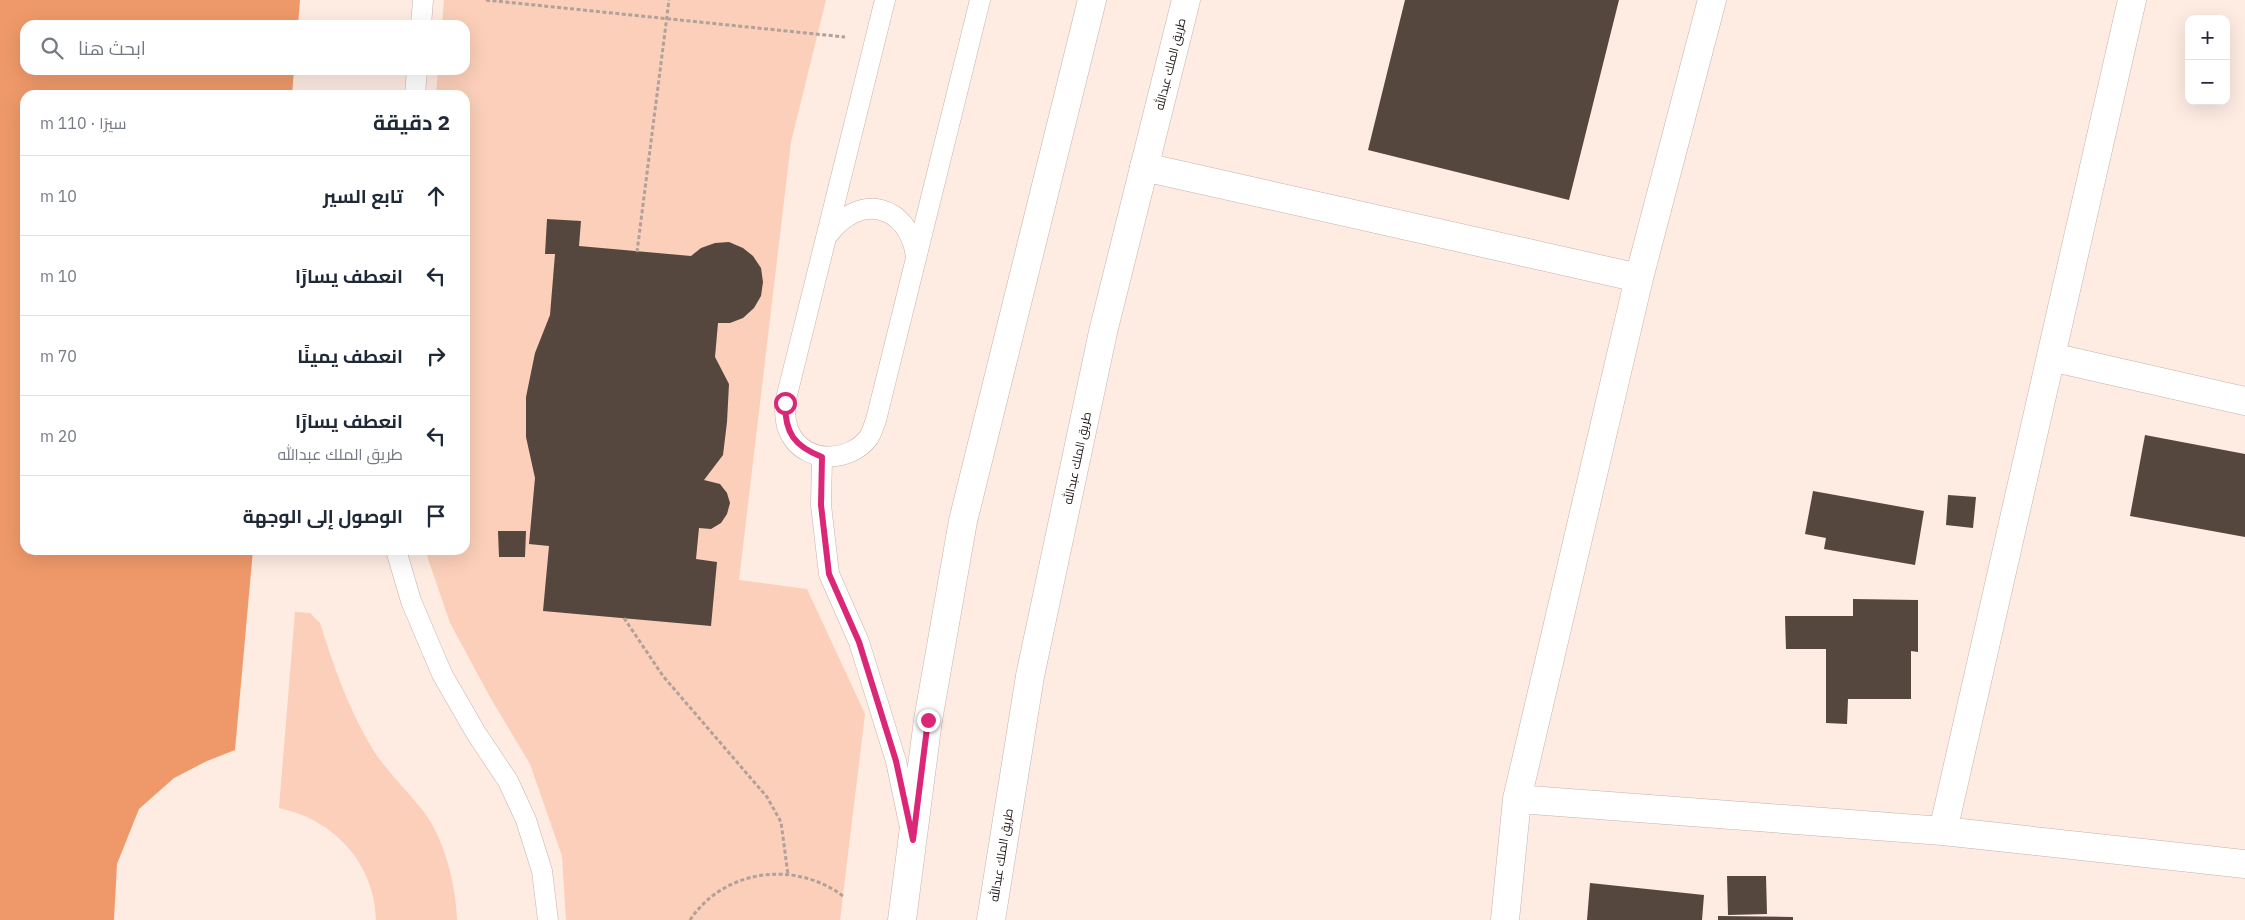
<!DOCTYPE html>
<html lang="ar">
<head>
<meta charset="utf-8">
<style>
  :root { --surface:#fff; --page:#f2f2f3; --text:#1f2937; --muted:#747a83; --line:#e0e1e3 }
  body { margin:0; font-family:"IBM Plex Sans",Cairo,sans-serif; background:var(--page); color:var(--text); direction:rtl }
  .controls { position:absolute; right:15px; top:15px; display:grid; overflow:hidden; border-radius:10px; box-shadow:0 5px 20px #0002 }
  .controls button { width:45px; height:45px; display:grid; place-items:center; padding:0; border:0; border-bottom:1px solid var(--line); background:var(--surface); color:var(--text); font:25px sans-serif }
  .stop { position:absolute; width:15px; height:15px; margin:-11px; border:4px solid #db2777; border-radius:50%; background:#fff }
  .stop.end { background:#db2777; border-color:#fff; box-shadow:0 1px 5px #0008 }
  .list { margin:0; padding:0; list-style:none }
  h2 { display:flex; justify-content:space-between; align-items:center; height:65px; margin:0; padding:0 20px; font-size:21px }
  h2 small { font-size:16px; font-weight:400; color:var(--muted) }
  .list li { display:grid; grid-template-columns:32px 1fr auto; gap:15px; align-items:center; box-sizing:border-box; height:80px; padding:0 20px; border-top:1px solid var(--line) }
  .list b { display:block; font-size:19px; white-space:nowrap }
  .list p { margin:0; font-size:16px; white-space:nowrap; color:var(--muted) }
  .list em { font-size:16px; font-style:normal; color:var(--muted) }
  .icon { flex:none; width:28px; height:28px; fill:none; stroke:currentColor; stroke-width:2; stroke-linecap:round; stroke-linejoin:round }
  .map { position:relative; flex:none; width:2245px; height:920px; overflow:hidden; direction:ltr }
  .search { position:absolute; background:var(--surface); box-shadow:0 5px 20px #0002; left:20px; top:20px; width:450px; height:55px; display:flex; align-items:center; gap:12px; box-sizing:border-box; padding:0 18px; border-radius:15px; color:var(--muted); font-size:19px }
  .panel { position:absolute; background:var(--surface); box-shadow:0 5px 20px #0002; left:20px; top:90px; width:450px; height:465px; border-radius:15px; direction:rtl }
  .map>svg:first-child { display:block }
</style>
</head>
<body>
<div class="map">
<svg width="2245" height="920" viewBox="0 0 2245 920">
  <rect width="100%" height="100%" fill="#feebe2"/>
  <path fill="#fbcfb9" d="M444,0H826L791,142L739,580L807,589L865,714L840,920H566L562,856L530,764L490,697L450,623L425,550H465V95H436L438,70H465V25H442Z
    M295,612L310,613L320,623C333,664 347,705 369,743C383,768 406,789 424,812C445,840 456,886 457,920H376C375,863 333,819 279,808Z"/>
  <path fill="#ef996a" d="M0,0H300L298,25H25V70H294L292,95H25V550H253L235,750L207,761L174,778L139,809L117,864L114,920H0Z"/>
  <path fill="#55463e" d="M1405,0H1619L1569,200L1368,150Z
    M547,219L581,221L579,246L691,256L701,248L715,243L729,242L743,248L753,256L761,268L763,282L761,296L754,308L743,318L730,323H718L715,357L729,384L727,422L723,455L704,480L720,484L727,493L730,503L727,514L721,523L711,529L699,528L696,559L717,562L711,626L543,611L549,546L529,544L535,478L526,437V397L535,353L550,315L555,254H545Z
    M2145,435L2245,454V537L2130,516Z
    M1813,491L1924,511L1915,565L1824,549L1826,538L1805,534Z
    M1948,495L1976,497L1973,528L1946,525Z
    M498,531H526L525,557H499Z
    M1853,599L1918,600V652L1911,651V699H1848L1847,724L1826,723V649H1786L1785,616H1853Z
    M1727,876H1766L1767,914L1728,915Z
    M1590,883L1704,895L1702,920H1587Z
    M1718,916L1793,917V920H1718Z"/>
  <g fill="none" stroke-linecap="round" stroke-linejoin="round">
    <g stroke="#c5b3aa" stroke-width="21">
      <path id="service" d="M885,0L785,403C785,415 785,426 792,437C809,464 851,462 869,437C872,432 874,425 876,420L980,0
        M421,25L423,0
        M415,95L417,70
        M828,235C859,192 909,204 916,257
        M822,457L821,505L829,574L859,642L896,761L909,823
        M396,550L411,601L442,674L476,733L508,781L526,820L542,871L548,920"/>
    </g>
    <g stroke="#c5b3aa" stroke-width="29">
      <path id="minor" d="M1144,167L1639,278
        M2051,357L2245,401
        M1517,799L1943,831L2245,864
        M1943,831L2132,0
        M1505,920L1517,799L1639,278L1712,0"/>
    </g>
    <g stroke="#c5b3aa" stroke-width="29">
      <path id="tertiary" d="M902,920L928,720L963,521L1092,0
        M991,920L1030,676L1103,332L1186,0"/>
    </g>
    <path stroke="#b0a19a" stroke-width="3" stroke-dasharray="4 2.5" stroke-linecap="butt" d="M486,0L845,37
      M637,252L669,0
      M624,618L663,676L767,797L781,822L788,875
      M690,920C724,869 795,860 843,896"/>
    <use href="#service" stroke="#fff" stroke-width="20"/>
    <use href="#minor" stroke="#fff" stroke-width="28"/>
    <use href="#tertiary" stroke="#fff" stroke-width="28"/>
  </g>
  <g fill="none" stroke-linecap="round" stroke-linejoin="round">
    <path stroke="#db2777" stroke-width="6" d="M785,403C785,433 794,446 822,457L821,505L829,574L859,642L896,761L913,840L928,720"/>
  </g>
  <g text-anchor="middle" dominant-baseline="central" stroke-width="5" stroke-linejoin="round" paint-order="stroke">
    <g font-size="12" fill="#1b1411" stroke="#fff">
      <text transform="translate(1170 64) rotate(-76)">طريق الملك عبدالله</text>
      <text transform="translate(1077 458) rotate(-78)">طريق الملك عبدالله</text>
      <text transform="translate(1001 855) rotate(-81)">طريق الملك عبدالله</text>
    </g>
  </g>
</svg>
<div class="controls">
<button>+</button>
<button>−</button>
</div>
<div class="stop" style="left:785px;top:403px"></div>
<div class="stop end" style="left:928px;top:720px"></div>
<div class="search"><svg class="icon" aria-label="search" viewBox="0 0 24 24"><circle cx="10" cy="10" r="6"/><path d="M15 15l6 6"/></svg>ابحث هنا</div>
<section class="panel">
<h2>2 دقيقة<small>سيرًا · 110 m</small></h2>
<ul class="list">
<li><svg class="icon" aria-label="ahead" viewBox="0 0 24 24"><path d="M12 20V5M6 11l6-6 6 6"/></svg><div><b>تابع السير</b></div><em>10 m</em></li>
<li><svg class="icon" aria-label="left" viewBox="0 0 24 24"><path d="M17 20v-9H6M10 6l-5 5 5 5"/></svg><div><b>انعطف يسارًا</b></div><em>10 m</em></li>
<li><svg class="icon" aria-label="right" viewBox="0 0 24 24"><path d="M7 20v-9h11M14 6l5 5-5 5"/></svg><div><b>انعطف يمينًا</b></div><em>70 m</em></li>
<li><svg class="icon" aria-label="left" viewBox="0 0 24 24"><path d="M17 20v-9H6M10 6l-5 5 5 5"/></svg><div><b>انعطف يسارًا</b><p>طريق الملك عبدالله</p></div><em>20 m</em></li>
<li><svg class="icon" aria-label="arrive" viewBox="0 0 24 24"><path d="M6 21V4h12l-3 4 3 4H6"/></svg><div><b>الوصول إلى الوجهة</b></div></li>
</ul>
</section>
</div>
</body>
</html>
